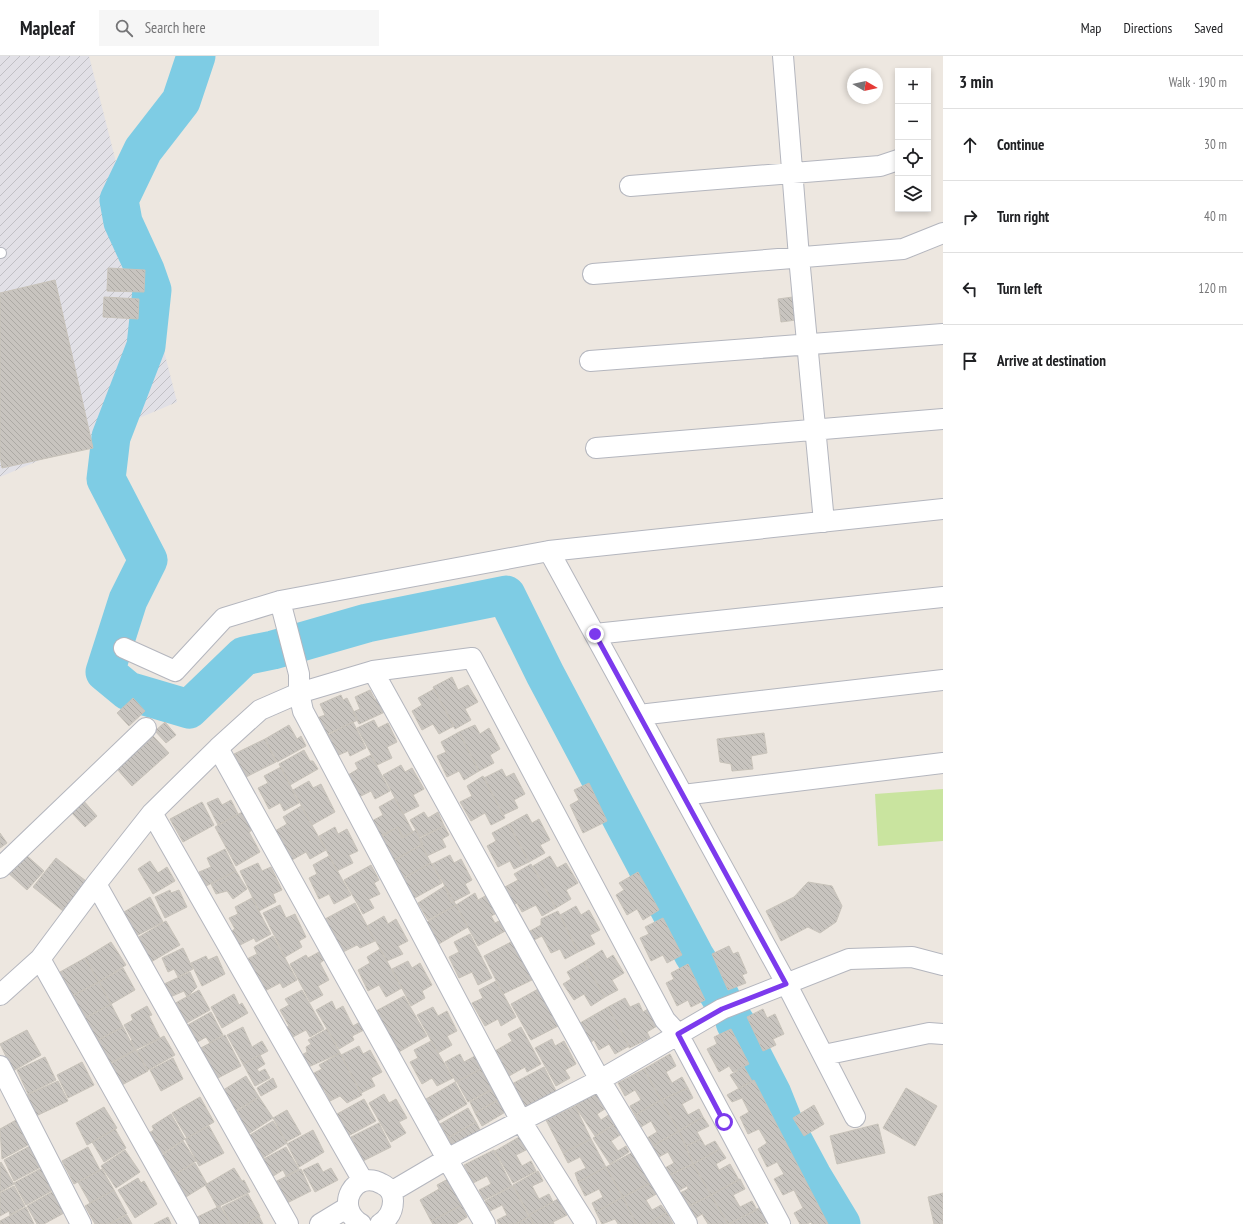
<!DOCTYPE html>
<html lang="en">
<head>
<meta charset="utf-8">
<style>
  :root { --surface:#fff; --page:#f6f6f6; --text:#202124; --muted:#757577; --line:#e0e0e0 }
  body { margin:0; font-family:"PT Sans Narrow",sans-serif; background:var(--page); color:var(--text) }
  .controls { position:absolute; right:12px; top:12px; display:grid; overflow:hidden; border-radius:0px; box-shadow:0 2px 6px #0003 }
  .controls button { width:36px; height:36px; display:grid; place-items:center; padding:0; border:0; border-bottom:1px solid var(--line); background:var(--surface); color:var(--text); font:20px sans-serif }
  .compass { position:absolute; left:847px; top:12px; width:36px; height:36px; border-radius:50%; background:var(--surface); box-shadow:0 2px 6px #0003; rotate:99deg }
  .stop { position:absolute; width:12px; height:12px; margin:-9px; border:3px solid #7c3aed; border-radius:50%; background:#fff }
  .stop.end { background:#7c3aed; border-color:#fff; box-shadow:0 1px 4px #0008 }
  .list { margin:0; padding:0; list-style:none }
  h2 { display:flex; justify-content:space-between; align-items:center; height:52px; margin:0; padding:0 16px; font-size:17px }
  h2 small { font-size:13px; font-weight:400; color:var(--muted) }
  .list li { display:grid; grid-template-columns:26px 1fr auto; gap:12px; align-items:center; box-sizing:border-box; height:72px; padding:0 16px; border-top:1px solid var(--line) }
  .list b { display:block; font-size:15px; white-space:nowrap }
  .list em { font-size:13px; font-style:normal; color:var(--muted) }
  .icon { flex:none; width:22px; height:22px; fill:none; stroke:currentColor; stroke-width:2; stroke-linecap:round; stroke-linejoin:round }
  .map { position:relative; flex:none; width:943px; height:1168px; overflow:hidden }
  header { display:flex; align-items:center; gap:24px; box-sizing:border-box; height:56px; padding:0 20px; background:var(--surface); border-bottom:1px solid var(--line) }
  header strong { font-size:19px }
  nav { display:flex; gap:22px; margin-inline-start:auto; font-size:14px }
  .search { width:280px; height:36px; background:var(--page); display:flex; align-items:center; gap:10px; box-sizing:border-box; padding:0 14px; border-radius:0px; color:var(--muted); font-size:15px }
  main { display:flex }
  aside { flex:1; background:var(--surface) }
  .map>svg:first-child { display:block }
</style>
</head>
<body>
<header>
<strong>Mapleaf</strong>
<div class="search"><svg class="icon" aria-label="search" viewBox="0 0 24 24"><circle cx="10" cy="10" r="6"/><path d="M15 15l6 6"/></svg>Search here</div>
<nav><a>Map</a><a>Directions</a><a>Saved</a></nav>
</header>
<main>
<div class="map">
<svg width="943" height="1168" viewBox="0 0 943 1168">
  <defs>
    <pattern id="industrial-furrows" width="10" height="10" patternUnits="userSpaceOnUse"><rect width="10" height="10" fill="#e1e0e6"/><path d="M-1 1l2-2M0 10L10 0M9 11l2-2" fill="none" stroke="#c1c0c5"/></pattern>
    <pattern id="building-back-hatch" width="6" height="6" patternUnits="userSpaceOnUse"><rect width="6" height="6" fill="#c8c4bf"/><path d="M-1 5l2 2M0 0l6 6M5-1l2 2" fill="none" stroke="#aca9a4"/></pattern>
  </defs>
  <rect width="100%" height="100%" fill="#ede7e0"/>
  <path fill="url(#industrial-furrows)" d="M0,0H89L177,346L0,421Z"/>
  <path fill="#c9e49f" d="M943,733V785L878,790L875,738Z"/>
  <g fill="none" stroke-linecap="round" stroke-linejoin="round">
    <path stroke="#7ecce4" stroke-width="39" d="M196,0L181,45L143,94L119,144L123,166L145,214L152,234L146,290L111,381L106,423L148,504L128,544L105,616L128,635L189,653L244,600L273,594L367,567L506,539L545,618L694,899L721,942
      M735,966L772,1038L784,1068L812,1120L841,1168"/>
  </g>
  <path fill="url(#building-back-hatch)" stroke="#c8c3ba" d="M108,212L145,214L144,236L107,235Z
    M55,224L93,392L2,412L0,400V237Z
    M104,241L139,243L138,263L103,261Z
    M793,241L796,264L781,266L778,243Z
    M452,621L458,634L468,629L478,646L465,653L471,664L455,673L433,631Z
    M434,633L454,670L439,678L433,668L422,674L412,655L422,649L418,642Z
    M370,634L375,644L381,642L387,655L359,668L353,656L360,653L355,641Z
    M341,639L343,644L347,642L358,664L325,679L317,662L325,659L320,648Z
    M133,642L145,655L129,670L117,657Z
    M374,664L378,672L388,667L397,686L387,691L392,702L377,709L357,672Z
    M165,666L176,679L166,687L155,675Z
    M353,666L366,692L350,700L348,695L334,701L324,681Z
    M289,669L297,683L301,680L306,690L277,706L265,683Z
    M475,669L480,678L489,672L500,693L490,699L494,707L479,715L459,676Z
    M459,676L479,715L464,724L459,715L447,721L437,700L446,696L441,686Z
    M764,677L767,697L751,700L753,713L732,715L731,708L720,706L717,683Z
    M153,680L169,697L132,730L117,713Z
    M265,683L276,706L246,721L234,698Z
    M304,694L310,705H313L318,713L290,729L279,708Z
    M371,699L390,735L375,743L371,735L359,741L348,719L358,713L355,707Z
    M401,709L405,716L412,712L424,733L413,739L419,750L403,758L383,719Z
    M281,711L299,747L284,755L280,747L269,753L258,732L268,727L264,720Z
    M502,713L506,721L514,717L525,738L514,744L518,752L503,759L484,722Z
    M483,720L505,762L491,769L485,757L471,765L460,746L472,740L467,730Z
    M309,725L313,732L321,728L335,756L312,769L293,734Z
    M589,727L607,765L583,777L570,749L579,744L574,734Z
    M218,742L222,749L231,744L238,758L218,769L207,747Z
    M395,742L413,776L402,782L398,771L381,781L372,765L383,759L379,751Z
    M82,743L97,760L85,771L70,755Z
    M202,746L214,769L183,786L170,763Z
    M301,750L326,794L310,803L306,796L292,804L275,775L287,768L283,761Z
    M246,754L256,772L249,776L260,796L236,810L215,771Z
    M424,756L428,762L438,756L444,770L420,781L410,764Z
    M527,758L532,767L539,763L550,784L540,789L545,797L529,806L509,768Z
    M509,768L529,806L514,813L510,805L498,811L487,790L496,785L492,777Z
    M444,770L449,779L442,783L446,791L427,800L419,783Z
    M335,771L338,778L347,773L358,795L349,799L353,807L337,815L319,780Z
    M398,771L403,781L416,774L423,788L391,806L376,782Z
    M0,777L7,787L0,792Z
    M421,789L431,807L400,824L391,806Z
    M225,793L236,815L206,830L199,816L211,811L207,802Z
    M25,798L44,815L27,834L7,816Z
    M450,799L454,807L461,803L472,824L465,828L470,837L451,847L445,830L432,808Z
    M329,800L351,839L334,848L329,838L319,843L309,822L317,818L313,809Z
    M550,800L557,812L566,807L578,827L566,834L571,843L556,852L533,810Z
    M56,802L86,825L63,855L33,831Z
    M150,805L158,817L167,811L175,825L153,838L138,813Z
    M258,807L262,815L271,811L282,834L273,838L276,846L259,855L240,815Z
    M431,807L442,827L411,844L400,824Z
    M531,808L556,852L542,860L536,849L522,856L517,847L513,849L503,832L518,824L514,818Z
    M371,809L379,824L374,827L380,838L369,843L374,852L363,858L344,824Z
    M236,815L247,833L233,843L227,835L216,838L211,828Z
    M638,816L659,854L643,864L637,853L627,859L616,839L624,834L619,827Z
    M808,826L832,830L842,850L836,866L820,877L808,871L781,885L766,855L794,841Z
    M445,830L456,849L428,864L418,847Z
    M170,834L171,837L179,834L187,851L165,862L155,841Z
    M475,837L478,844L487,839L497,857L491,860L495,867L501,864L507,874L478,890L456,849Z
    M150,841L163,866L136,880L124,856Z
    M252,842L271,878L256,886L254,882L238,890L230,876L235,873L229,862L238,858L235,851Z
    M355,847L375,885L360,892L357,889L343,896L325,863Z
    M280,849L286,862L295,858L306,881L299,885L302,891L285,901L263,857Z
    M456,849L468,871L437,889L425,867Z
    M576,850L581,859L589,854L600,874L590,879L595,888L578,896L560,859Z
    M558,855L578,896L565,903L560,893L551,897L542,880L534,884L530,875L541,869V863Z
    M384,860L388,868L396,863L408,885L398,890L403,898L387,905L367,870Z
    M663,862L682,899L667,907L663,899L651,905L640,882L649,878L645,871Z
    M166,865L180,889L151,906L137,882Z
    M470,878L492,922L478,929L472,916L459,922L449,901L459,896L454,886Z
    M273,880L297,924L283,932L280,927L263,936L245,904L257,898L254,891Z
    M513,885L532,924L503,938L484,900Z
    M111,886L126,909L99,926L85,902Z
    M729,890L733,898L738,896L747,917L742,919L746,927L728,934L712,898Z
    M183,892L193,913L178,921L174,913L168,916L162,902Z
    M380,893L402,932L386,941L379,929L368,935L358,914L370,907L367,901Z
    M602,894L607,903L613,899L624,917L612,924L618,934L605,941L584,906Z
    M319,896L324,904L320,907L329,924L318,930L323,939L310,946L290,908L306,899L308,902Z
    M206,900L208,904L217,900L225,918L202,930L191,907Z
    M85,902L99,926L72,940L60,916Z
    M408,905L412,912L420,907L432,929L422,935L425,942L411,950L392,913Z
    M584,906L605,941L591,950L584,938L574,944L563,928L571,923L567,916Z
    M688,908L705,944L691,951L688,944L677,950L666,927L674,923L671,917Z
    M123,912L135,934L111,948L99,926Z
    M190,916L197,931L187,941L184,935L168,942L162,929Z
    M496,925L516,961L501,970L498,963L485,970L472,947L483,942L479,934Z
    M99,926L111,948L85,962L72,940Z
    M540,932L560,969L531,984L511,948Z
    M199,934L210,954L183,969L172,949Z
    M302,934L324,973L310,981L306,974L291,982L285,972L289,970L280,954L289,949L285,943Z
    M234,938L239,949L242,947L248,957L222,972L211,951Z
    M404,940L427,980L397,997L374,956Z
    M625,942L630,951L639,947L643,956L648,953L657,970L647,976L650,982L629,992V990L608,951Z
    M332,945L336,954L343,950L353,970L360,966L364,974L352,980L354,984L339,993L316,954Z
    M111,948L123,971L96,985L85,962Z
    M147,950L152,959L149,960L160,982L135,994L131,985L132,984L124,969L133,964L131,959Z
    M433,951L438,960L447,955L457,975L447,980L452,989L438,997L417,959Z
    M608,951L629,990L615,998L609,988L599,994L594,984L591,986L580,967Z
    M763,953L767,962L775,958L784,978L773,983L776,989L763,995L747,961Z
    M211,956L223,979L210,987L206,981L196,987L186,970Z
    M123,971L135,994L108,1008L96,985Z
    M243,971L252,991L262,985L268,995L243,1008L227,979Z
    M521,971L541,1008L527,1016L525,1011L509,1020L495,995L512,985L508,978Z
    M327,973L340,997L306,1012L300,1000L307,996L306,991L311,988L308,984Z
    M731,973L749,1008L733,1016L729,1010L719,1016L707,993L717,988L714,981Z
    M27,974L41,999L13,1015L0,988Z
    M225,979L241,1010L216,1023L199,993Z
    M164,980L175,999L148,1014L137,995Z
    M552,983L555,990L564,985L576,1008L565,1014L570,1022L556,1030L535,992Z
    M431,985L453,1022L437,1030L432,1022L422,1028L410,1006L418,1002L414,994Z
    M359,990L363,998L370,994L382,1016L371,1022L375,1030L361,1037L341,999Z
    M136,994L148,1015L120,1030L108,1009Z
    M340,997L362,1039L347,1047L340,1040L330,1045L324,1033L321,1034L312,1018L322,1013L319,1009Z
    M460,998L464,1006L475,1000L481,1013L456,1026L445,1006Z
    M670,998L676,1010L666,1016L672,1027L682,1021L688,1032L661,1044L644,1013Z
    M260,999L265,1008L257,1013L259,1016L265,1013L270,1022L255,1030L243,1008Z
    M45,1001L56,1024L28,1038L17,1014Z
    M173,1002L183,1023L161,1035L150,1014Z
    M82,1006L94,1029L68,1042L57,1019Z
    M544,1011L556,1035L523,1053L510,1029Z
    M744,1011L752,1025L739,1033L730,1019Z
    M481,1013L492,1033L468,1046L457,1026Z
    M644,1013L661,1044L635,1059L630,1050L641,1044L635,1034L625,1040L618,1027Z
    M246,1020L259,1041L232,1057L220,1036Z
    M273,1022L277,1031L261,1040L257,1032Z
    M754,1024L781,1077L828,1168H812L811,1166L807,1168H800L794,1157L803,1152L794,1134L783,1139L774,1123L784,1118L777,1106L767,1111L758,1093L767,1087L759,1073L748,1078L740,1061L749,1056L742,1042L732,1046L727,1039Z
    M58,1025L68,1045L36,1060L27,1039Z
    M455,1026L467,1048L438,1065L426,1043Z
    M495,1032L501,1043L475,1057L470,1046Z
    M688,1032L693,1042L682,1048L688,1059L699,1053L703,1061L679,1075L661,1044Z
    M906,1032L937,1050L915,1090L883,1072Z
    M601,1033L611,1049L597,1058L601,1064L610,1058L615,1068L595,1080L575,1050Z
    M384,1038L389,1047L396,1043L407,1062L399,1066L406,1077L391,1086L369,1047Z
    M200,1041L214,1066L187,1082L172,1057Z
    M259,1041L273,1062L245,1080L231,1059Z
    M364,1043L376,1065L348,1080L337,1058Z
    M499,1043L507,1055L482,1070L475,1057Z
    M661,1044L679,1075L651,1091L647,1082L657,1076L651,1065L641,1071L635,1059Z
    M814,1049L824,1068L804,1080L793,1062Z
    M575,1050L591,1083L563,1097L546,1064Z
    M104,1051L117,1072L87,1089L76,1067Z
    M468,1052L476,1066L448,1082L440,1068Z
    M287,1054L301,1078L286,1086L273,1062Z
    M171,1058L185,1083L156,1102L147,1078L154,1074L152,1070Z
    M703,1061L709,1070L697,1076L701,1083L686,1090L679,1075Z
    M16,1064L28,1089L2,1103L0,1073Z
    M273,1065L287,1087L258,1105L245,1082Z
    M620,1065L626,1075L611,1085L618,1095L626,1090L629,1096L610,1108L593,1082Z
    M476,1066L481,1076L453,1091L448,1082Z
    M379,1067L391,1091L363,1105L351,1081Z
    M878,1068L885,1097L837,1108L830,1080Z
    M209,1070L224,1097L199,1110L185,1083Z
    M115,1073L126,1092L104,1106L92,1086Z
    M313,1074L324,1096L299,1111L287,1088Z
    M679,1075L693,1108L667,1120L663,1113L674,1107L668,1096L657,1102L651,1091Z
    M521,1080L528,1093L516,1099L522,1110L531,1105L536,1115L513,1127L495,1095Z
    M591,1083L606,1111L578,1126L575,1117L586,1112L580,1101L568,1107L563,1097Z
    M701,1083L705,1090L715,1085L720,1093L693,1108L686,1090Z
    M183,1085L196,1105L170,1122L158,1102Z
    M30,1090L41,1111L14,1125L4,1104Z
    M88,1091L100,1114L74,1128L62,1105Z
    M286,1091L299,1113L286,1120L283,1114L270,1122L260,1105Z
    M720,1093L726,1102L716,1108L719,1114L730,1108L739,1124L711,1139L693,1108Z
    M125,1094L140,1116L116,1132L101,1110Z
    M494,1094L512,1130L484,1144L479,1134L491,1128L487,1120L473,1127L464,1109Z
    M635,1095L652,1126L623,1141L606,1111Z
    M1,1106L14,1128L0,1136V1107Z
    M195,1107L207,1128L181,1144L168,1122Z
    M318,1107L323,1116L331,1112L338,1124L315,1136L303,1114Z
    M693,1108L711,1139L685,1152L678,1138L688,1133L687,1130L675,1137L667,1120Z
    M606,1111L623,1141L596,1156L592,1147L603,1141L599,1133L585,1140L578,1126Z
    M42,1112L53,1134L26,1149L14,1127Z
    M234,1112L242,1125L244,1124L250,1136L217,1151L205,1129Z
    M102,1113L114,1134L90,1147L78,1126Z
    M301,1113L311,1135L281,1150L271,1128Z
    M538,1115L543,1125L532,1130L539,1143L549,1138L553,1146L529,1159L513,1129Z
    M138,1122L141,1127L144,1125L157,1148L135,1162L118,1134Z
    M448,1123L462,1149L431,1165L420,1144L439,1133L437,1129Z
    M740,1123L745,1133L733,1139L740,1151L752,1145L757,1154L728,1168L711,1139Z
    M652,1126L658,1137L646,1144L652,1154L661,1149L667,1157L647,1168H636L623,1141Z
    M14,1130L25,1150L10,1159L9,1155L0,1160V1137Z
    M513,1130L529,1161L516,1168H499L497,1164L507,1159L502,1149L490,1155L485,1145Z
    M114,1134L127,1158L109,1168H95L85,1150Z
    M52,1136L64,1157L44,1168H37L27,1150Z
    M943,1137V1168H934L928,1141Z
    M248,1138L260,1160L246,1168H231L222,1151Z
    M711,1139L728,1168H708L702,1158L691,1165L685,1152Z
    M623,1141L636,1168H618L615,1163L602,1168L596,1156Z
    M558,1143L567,1159L553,1166L554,1168H533L529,1159Z
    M462,1149L467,1161L456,1168H433L431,1165Z
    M220,1150L231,1168H193L191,1164Z
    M26,1151L34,1168H0V1165Z
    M759,1152L767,1166L764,1168H729Z
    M667,1157L673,1168H647Z
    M127,1159L132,1168H110Z
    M259,1160L263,1168H246Z
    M530,1160L534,1168H515Z
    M168,1161L171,1168H154Z"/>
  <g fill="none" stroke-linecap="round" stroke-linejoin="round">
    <g stroke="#b4b6be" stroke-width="12">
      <path id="service" d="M0,197H1"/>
    </g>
    <g stroke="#b4b6be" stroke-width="22">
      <path id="minor" d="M783,0L799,201L824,466
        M630,130L880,110L898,104
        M593,218L903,193L943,177
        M590,305L943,278
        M596,392L943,363
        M549,495L786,927L855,1061
        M280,545L299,618V637L303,655L521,1065L586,1168
        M595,578L943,541
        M124,592L175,615L224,562L280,545L549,495L943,453
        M373,615L600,1024L687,1168
        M639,659L943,624
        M218,692L447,1103L485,1168
        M683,739L943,707
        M152,757L363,1125
        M0,812L146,672
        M96,828L288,1168
        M40,903L189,1168
        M0,939L40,903L96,828L152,757L218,692L260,654L299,637L373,615L472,602L665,964L678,978L780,1168
        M824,999L929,977L943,978
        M0,1010L81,1168
        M391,1136L447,1103L600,1024L722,953L849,903L912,901L943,909
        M320,1168L348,1151
        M361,1168C333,1151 355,1112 382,1128C389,1131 393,1138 393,1145C393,1156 388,1163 380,1168"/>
    </g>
    <use href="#service" stroke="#fff" stroke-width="10"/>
    <use href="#minor" stroke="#fff" stroke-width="20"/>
  </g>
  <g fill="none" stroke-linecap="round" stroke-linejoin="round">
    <path stroke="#7c3aed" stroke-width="5" d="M595,578L786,928L722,953L678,978L724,1066"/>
  </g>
</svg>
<div class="controls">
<button>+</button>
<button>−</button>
<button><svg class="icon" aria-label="locate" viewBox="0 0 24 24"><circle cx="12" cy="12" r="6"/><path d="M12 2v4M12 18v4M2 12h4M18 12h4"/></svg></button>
<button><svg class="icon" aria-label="layers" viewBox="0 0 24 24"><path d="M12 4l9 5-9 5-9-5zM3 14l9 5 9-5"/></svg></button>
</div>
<svg class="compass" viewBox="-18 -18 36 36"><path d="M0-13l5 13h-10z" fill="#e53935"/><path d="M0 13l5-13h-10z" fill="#757577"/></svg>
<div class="stop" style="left:724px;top:1066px"></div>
<div class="stop end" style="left:595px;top:578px"></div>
</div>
<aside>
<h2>3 min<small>Walk · 190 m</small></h2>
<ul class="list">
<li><svg class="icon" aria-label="ahead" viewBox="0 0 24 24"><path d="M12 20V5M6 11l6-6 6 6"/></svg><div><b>Continue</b></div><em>30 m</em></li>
<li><svg class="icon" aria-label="right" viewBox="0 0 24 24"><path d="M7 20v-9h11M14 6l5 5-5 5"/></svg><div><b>Turn right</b></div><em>40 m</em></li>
<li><svg class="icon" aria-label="left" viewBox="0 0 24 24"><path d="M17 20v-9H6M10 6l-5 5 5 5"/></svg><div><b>Turn left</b></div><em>120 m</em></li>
<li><svg class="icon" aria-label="arrive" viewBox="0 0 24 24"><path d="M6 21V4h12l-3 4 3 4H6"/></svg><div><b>Arrive at destination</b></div></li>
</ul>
</aside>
</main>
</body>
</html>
